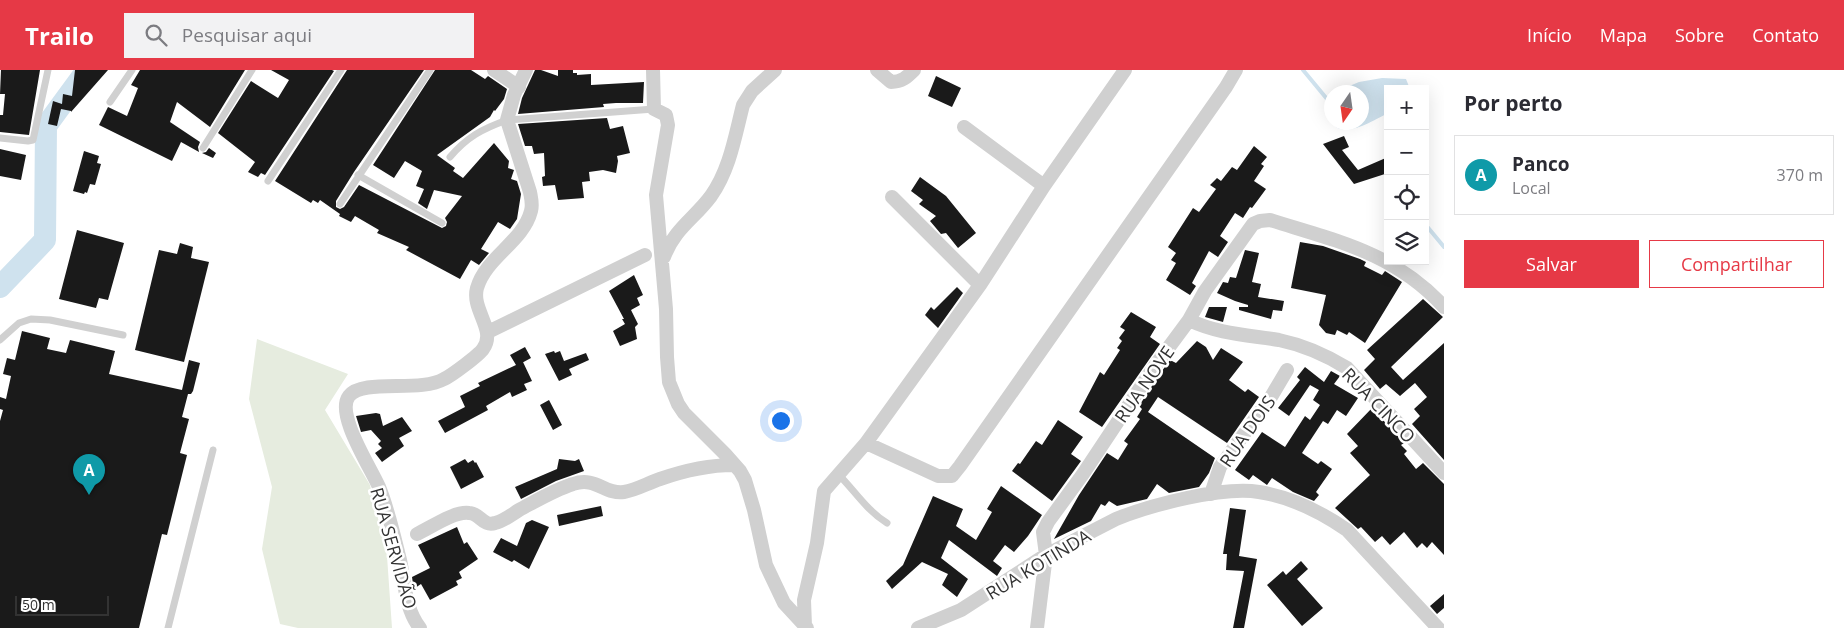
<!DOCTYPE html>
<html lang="pt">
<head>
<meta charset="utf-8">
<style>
  :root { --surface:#fff; --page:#f2f2f3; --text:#2b2b33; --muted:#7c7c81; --line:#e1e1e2; --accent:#e63946 }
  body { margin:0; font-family:"Open Sans",sans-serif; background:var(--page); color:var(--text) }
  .controls { position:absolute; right:15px; top:15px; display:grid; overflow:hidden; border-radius:0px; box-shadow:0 5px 20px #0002 }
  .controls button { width:45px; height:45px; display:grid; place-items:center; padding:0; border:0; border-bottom:1px solid var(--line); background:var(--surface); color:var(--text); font:25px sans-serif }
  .compass { position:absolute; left:1324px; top:15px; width:45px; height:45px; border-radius:50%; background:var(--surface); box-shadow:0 5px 20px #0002; rotate:193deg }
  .scale { position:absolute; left:15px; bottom:12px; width:94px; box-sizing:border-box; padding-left:5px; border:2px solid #333; border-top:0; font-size:14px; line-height:18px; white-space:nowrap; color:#333; -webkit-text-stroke:4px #fff; paint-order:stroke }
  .you { position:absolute; left:780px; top:350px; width:18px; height:18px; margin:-12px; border:4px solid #fff; border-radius:50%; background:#1a73e8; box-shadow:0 0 0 8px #1a73e833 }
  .badge { display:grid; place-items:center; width:32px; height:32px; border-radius:50%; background:var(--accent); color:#fff; font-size:16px; font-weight:700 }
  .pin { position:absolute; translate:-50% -41px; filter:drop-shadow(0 1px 2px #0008) }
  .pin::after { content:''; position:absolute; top:26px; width:18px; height:15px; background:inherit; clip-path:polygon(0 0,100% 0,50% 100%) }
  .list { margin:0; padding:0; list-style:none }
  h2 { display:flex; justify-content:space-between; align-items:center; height:65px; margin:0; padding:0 20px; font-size:21px }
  h2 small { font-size:16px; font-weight:400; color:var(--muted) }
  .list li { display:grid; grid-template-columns:32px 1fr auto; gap:15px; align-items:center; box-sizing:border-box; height:80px; margin:0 10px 10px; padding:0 10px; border:1px solid var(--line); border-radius:0px }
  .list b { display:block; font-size:19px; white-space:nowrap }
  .list p { margin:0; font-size:16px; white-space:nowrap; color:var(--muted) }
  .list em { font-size:16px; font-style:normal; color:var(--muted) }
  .actions { display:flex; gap:10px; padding:15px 20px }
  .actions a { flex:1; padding:11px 0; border:1px solid var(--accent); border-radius:0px; text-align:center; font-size:18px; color:var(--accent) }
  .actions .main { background:var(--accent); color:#fff }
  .icon { flex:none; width:28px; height:28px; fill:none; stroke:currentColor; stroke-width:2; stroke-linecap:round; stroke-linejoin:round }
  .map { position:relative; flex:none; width:1444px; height:558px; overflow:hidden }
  header { display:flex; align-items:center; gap:30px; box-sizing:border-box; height:70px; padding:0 25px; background:var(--accent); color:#fff }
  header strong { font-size:24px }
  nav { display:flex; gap:28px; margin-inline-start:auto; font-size:18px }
  .search { width:350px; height:45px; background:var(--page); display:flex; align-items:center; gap:12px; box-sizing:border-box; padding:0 18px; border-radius:0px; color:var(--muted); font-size:19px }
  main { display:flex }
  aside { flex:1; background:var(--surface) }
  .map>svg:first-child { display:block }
</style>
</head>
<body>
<header>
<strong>Trailo</strong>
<div class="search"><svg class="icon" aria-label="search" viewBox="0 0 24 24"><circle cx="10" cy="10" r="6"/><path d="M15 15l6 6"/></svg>Pesquisar aqui</div>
<nav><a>Início</a><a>Mapa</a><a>Sobre</a><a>Contato</a></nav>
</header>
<main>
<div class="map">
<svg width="1444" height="558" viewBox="0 0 1444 558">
  <rect width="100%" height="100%" fill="#fff"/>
  <path fill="#e6ecdf" d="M257,269L348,304L325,340L370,415L387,486L392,558H298L280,554L262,479L272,417L249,329Z"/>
  <path fill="#cfe2ee" d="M1382,8L1406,9L1410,19H1388V43C1374,50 1344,70 1332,53L1362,52V22H1335L1359,12Z"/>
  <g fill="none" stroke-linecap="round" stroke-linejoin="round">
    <path stroke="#cfe2ee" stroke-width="4" d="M1303,0L1332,35
      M1425,154L1444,177"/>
    <path stroke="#cfe2ee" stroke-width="22" d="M0,217L45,170L46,56L87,0"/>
  </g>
  <path fill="#1a1a1a" d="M1,0H40L29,65L0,62V45H3L5,24H0Z
    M75,0H108L71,42V41L61,39L57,56L48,54L53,31L62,34L63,24L72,26Z
    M140,0H245L210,57L177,32L170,52L200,72L198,77L199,82L181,72L172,91L99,55L108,37L127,46L138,18L131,15Z
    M271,0H332L334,1L265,105L261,103L258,107L248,102L255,92L218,63L251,11L278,28L289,10Z
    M347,0H424L354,102L336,131V137L340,139L344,137L359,115L442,158L446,156L447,152L445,148L462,126L434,120L427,139L418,133L424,119L416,116L422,101L405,91L394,108L373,95L435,0H471L485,9L488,6L507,19L504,29L495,41L494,40L490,47L437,85L455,98L453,101L463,108L494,73L509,91L508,98L514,100L511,109L517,111L521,124L517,149L510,159L498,152L481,179L489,183L479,195L471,190L460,209L406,180L409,177L377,163L379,160L355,146L351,152L339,146L340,144L320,130L318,133L313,130L311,133L275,111Z
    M535,0H541L558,6V0H573V3H577V5L591,4V15L644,12L643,33H616L603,34L604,37L518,44L522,28Z
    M936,6L961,18L952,37L928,26Z
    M607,48L610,59L623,56L630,83L617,86L618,91L616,103L603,100L589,102L590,111L582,112L584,128L558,130L555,115L543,116L542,107L545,106L544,83L534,84L532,76H525L518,54Z
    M1344,66L1349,77L1342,80L1358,100L1388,87V103L1354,114L1323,74Z
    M1254,76L1267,87L1261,94L1264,96L1254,111L1266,119L1252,138L1250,137L1243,148L1235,143L1220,166L1228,172L1218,187L1209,181L1192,213L1196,216L1190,225L1166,210L1176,193L1171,190L1176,183L1168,177L1193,138L1199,142L1216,119L1210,115L1217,108L1221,111L1232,97L1237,100Z
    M209,78L216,83L213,88L202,83L206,82Z
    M0,79L26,85L21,110L0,106Z
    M84,81L99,86L97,93L101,94L95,115L90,114L87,123L85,122L84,124L73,121Z
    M920,107L946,126L976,163L958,178L946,163L941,164L930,151L936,146L919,134L923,130L911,121Z
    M77,160L124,173L108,230L99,228L96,238L59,229Z
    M1300,172L1323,176L1360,189L1366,192L1364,196L1382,205L1385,201L1402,212L1365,273L1349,262L1347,265L1337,260L1335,265L1326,263L1319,255L1326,225L1291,218Z
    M180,173L193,177L191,188L209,192L184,292L135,280L159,180L177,184Z
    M1245,180L1259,183L1252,212L1261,214L1258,227L1284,231L1282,241L1273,240L1271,249L1239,240V237H1248V235L1235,231L1217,223L1223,212L1228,213L1230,207L1236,208Z
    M634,205L643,225L637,228L640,235L631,240L638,254L635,257L637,269L620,276L613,261L625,254L622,249H624L609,221Z
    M957,217L963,223L938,258L925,245L931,237L934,240Z
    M1423,229L1443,247L1391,297L1403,310L1444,273V390L1412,354L1420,346L1414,339L1427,327L1415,313L1400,326L1386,314L1380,319L1364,300L1375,289L1367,280Z
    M1209,237H1227L1223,252L1205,247Z
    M1131,242L1156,257L1150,267L1160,274L1102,357L1079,342L1100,302L1104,305L1120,280L1117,278L1122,271L1119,268L1125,260L1120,257Z
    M22,261L50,268L47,279L66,283L70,270L115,281L109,304L182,320L189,290L200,293L193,321L191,324H188L182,347L189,349L180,383L187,385L167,465L162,464L139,558H0V351L3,340L0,339V327L6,329L11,306L3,304L7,288L15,290Z
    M1197,271L1206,277L1213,290L1221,278L1243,292L1229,310L1245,322L1248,319L1259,327L1227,373L1158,327L1148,342L1215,388L1209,403L1199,417L1169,423L1157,414L1147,429L1117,436L1109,431L1105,436L1101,434L1091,451L1054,469L1079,425L1107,383L1118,390L1128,374L1124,371L1140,349L1137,347L1142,339L1139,336L1159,305L1170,290L1176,293Z
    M525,277L531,288L518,295L523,292L532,311L524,314L527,320L512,327L510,322L486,336L488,340L445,363L438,351L465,337L460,326L480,316L478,313L516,295L510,285Z
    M554,281L555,283L560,281L564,291L586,283L589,290L569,299L572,305L559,311L545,284Z
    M1305,297L1324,312L1331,301L1340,306L1334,314L1358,328L1346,346L1337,340L1328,354L1323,351L1302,383L1318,394L1321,391L1332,399L1316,422L1319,425L1314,431L1293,422L1272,408L1267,415L1253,405L1249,410L1235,400L1262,362L1285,377L1305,346L1310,350L1320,335L1313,330L1319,320L1310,315L1289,346L1278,338L1300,310L1297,307Z
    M549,330L562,355L553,360L540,335Z
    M1372,338L1404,373L1401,375L1407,381L1404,384L1416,399L1423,393L1444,414V485L1432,472L1427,478L1422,473L1417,478L1404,462L1390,475L1382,466L1375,472L1361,457L1358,459L1335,438L1370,405L1350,383L1358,376L1347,364Z
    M376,343L380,344L383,356L402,347L412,361L399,368L404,376L382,392L375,383L382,378L378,374L381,371L371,360L361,362L356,346Z
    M1058,350L1083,367L1071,384L1081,391L1052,431L1012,401L1018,393L1020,394L1036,371L1042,375Z
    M465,389L468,393L473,390L475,393L476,392L484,407L461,419L450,397Z
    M559,389L575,391L579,389L584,401L556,411L521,429L515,417L557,399Z
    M1001,416L1042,445L1028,466L1014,482L1005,475L993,491L1002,498L997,506L949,470L941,488L968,509L957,527L942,515L948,504L922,492L892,519L886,511L903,495L933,426L963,439L956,456L976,470L992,442L987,439Z
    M601,436L603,446L559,456L557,445Z
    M1230,438L1246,440L1239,486L1257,489L1244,558H1233L1244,501L1226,500L1227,484H1223Z
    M532,450L549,457L529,499L514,490L512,492L493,482L501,468L517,476L526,453Z
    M457,457L464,474L467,472L478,489L459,502L462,508L456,511L458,515L430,530L421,514L415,518L413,514L412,507L430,498L418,475Z
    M1301,491L1308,499L1297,509L1323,538L1302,556L1267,515L1283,501L1286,505Z
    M1444,524V538L1437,544L1430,536Z"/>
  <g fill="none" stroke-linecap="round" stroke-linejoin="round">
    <path stroke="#d0d0d0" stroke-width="7" d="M110,32L132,0
      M0,68L28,71L33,70L48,0
      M203,78L252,0
      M450,87C467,67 482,59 507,50L654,39
      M358,105L442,153
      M268,111L341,0
      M340,134L430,0
      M0,270L19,253L31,249L50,250L123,265
      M838,404C855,421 867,441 887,453
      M168,558L213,380"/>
    <path stroke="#d0d0d0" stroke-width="14" d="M494,0L519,17
      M653,0L654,39L666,45L668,55L656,125L666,239L667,287L669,312L678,334L684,343L725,384L740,401L745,410L754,440L766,495L784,533L807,558
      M877,0L891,12C902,12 907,7 914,0
      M964,57L1044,116
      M892,127L980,215
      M664,187C675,158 694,149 711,126C730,99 735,66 743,35L752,21L775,0
      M1189,250C1218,264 1248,265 1279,270C1303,275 1326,285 1347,298L1444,403
      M488,262L645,185
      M866,373L938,406H952L960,396L1226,17L1236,0
      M1211,424L1220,397L1271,327L1287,300
      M417,464C430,458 454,441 469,443C480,443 483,457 495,453C504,451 511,445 519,440C536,431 554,420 573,414C596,406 605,425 624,422C636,420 648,413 660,409C683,401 709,395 734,395
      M805,556L804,530L817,473L824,421L866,373L980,215L1044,116L1125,0
      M420,558C405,539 405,513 400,490C394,466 388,439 379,417C371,398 335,344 349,326C363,308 420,323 444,309C451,306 479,285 483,279C497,260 471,240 477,218C486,187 523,172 531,141C533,134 531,128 530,122L507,50L514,25L526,0
      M918,558L961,540L1046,485L1116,449C1150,435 1223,416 1259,422C1291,427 1321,442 1347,460L1438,558
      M1037,558L1046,485L1043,462L1048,452L1083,404L1152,300L1189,250L1205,221L1253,154L1260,151L1270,150C1337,171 1395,183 1444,237"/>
  </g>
  <g text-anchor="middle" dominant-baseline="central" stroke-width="5" stroke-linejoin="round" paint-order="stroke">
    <g font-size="18" fill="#333" stroke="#fff">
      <text transform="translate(1144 314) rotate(-55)">RUA NOVE</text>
      <text transform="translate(1379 335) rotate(46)">RUA CINCO</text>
      <text transform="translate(1247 361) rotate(-55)">RUA DOIS</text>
      <text transform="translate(394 478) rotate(74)">RUA SERVIDÃO</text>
      <text transform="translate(1038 494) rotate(-31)">RUA KOTINDA</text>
    </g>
  </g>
</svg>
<div class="controls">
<button>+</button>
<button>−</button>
<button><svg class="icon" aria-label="locate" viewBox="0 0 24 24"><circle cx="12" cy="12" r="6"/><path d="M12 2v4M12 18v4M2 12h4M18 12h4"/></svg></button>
<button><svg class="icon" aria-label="layers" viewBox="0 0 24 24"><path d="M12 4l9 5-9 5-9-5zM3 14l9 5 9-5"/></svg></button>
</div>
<svg class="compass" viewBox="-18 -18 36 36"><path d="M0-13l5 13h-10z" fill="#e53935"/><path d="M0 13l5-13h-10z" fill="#7c7c81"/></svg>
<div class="scale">50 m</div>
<div class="you"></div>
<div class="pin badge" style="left:89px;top:425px;background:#0f9aa8">A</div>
</div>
<aside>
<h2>Por perto<small></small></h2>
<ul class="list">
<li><span class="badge" style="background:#0f9aa8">A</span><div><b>Panco</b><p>Local</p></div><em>370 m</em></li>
</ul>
<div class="actions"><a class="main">Salvar</a><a>Compartilhar</a></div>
</aside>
</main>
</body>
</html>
